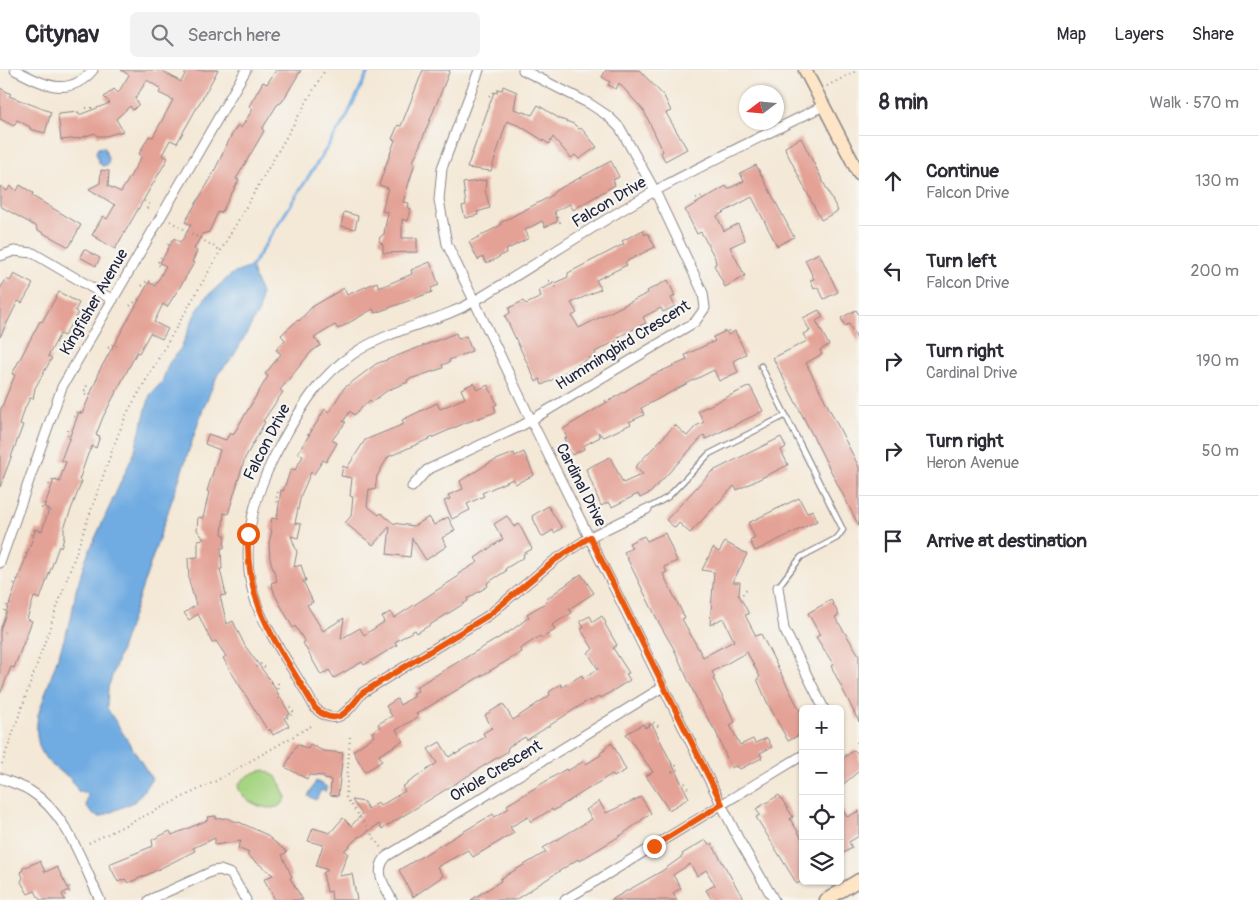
<!DOCTYPE html>
<html lang="en">
<head>
<meta charset="utf-8">
<style>
  :root { --surface:#fff; --page:#f2f2f3; --text:#2b2b33; --muted:#7c7c81; --line:#e1e1e2 }
  body { margin:0; font-family:Pangolin,sans-serif; background:var(--page); color:var(--text) }
  .controls { position:absolute; right:15px; bottom:15px; display:grid; overflow:hidden; border-radius:8px; box-shadow:0 1px 4px #0004 }
  .controls button { width:45px; height:45px; display:grid; place-items:center; padding:0; border:0; border-bottom:1px solid var(--line); background:var(--surface); color:var(--text); font:25px sans-serif }
  .compass { position:absolute; left:739px; top:15px; width:45px; height:45px; border-radius:50%; background:var(--surface); box-shadow:0 1px 4px #0004; rotate:254deg }
  .stop { position:absolute; width:15px; height:15px; margin:-11px; border:4px solid #ea580c; border-radius:50%; background:#fff }
  .stop.end { background:#ea580c; border-color:#fff; box-shadow:0 1px 5px #0008 }
  .list { margin:0; padding:0; list-style:none }
  h2 { display:flex; justify-content:space-between; align-items:center; height:65px; margin:0; padding:0 20px; font-size:21px }
  h2 small { font-size:16px; font-weight:400; color:var(--muted) }
  .list li { display:grid; grid-template-columns:32px 1fr auto; gap:15px; align-items:center; box-sizing:border-box; height:90px; padding:0 20px; border-top:1px solid var(--line) }
  .list b { display:block; font-size:19px; white-space:nowrap }
  .list p { margin:0; font-size:16px; white-space:nowrap; color:var(--muted) }
  .list em { font-size:16px; font-style:normal; color:var(--muted) }
  .icon { flex:none; width:28px; height:28px; fill:none; stroke:currentColor; stroke-width:2; stroke-linecap:round; stroke-linejoin:round }
  .map { position:relative; flex:none; width:859px; height:830px; overflow:hidden }
  header { display:flex; align-items:center; gap:30px; box-sizing:border-box; height:70px; padding:0 25px; background:var(--surface); border-bottom:1px solid var(--line) }
  header strong { font-size:24px }
  nav { display:flex; gap:28px; margin-inline-start:auto; font-size:18px }
  .search { width:350px; height:45px; background:var(--page); display:flex; align-items:center; gap:12px; box-sizing:border-box; padding:0 18px; border-radius:8px; color:var(--muted); font-size:19px }
  main { display:flex }
  aside { flex:1; background:var(--surface) }
  .map>svg:first-child { display:block }
</style>
</head>
<body>
<header>
<strong>Citynav</strong>
<div class="search"><svg class="icon" aria-label="search" viewBox="0 0 24 24"><circle cx="10" cy="10" r="6"/><path d="M15 15l6 6"/></svg>Search here</div>
<nav><a>Map</a><a>Layers</a><a>Share</a></nav>
</header>
<main>
<div class="map">
<svg width="859" height="830" viewBox="0 0 859 830">
  <rect width="100%" height="100%" fill="#f6f6f2"/>
  <filter id="ink" filterUnits="userSpaceOnUse"><feTurbulence type="fractalNoise" baseFrequency=".02" numOctaves="2"/><feDisplacementMap in="SourceGraphic" scale="10" xChannelSelector="R" yChannelSelector="G"/><feConvolveMatrix kernelMatrix="1 2 1 2 8 2 1 2 1" color-interpolation-filters="sRGB"/></filter>
  <filter id="wash" filterUnits="userSpaceOnUse"><feTurbulence type="fractalNoise" baseFrequency=".0096" numOctaves="4" result="noise"/><feDisplacementMap in="SourceGraphic" scale="20" xChannelSelector="R" yChannelSelector="G"/><feGaussianBlur stdDeviation="1.12" result="paint"/><feColorMatrix in="noise" values="0 0 0 0 0 0 0 0 0 0 0 0 0 0 0 0 0 1.4 0 .05"/><feComposite in="paint" operator="in"/></filter>
  <g filter="url(#wash)">
    <rect width="100%" height="100%" fill="#f4e8d6"/>
    <path fill="#a6d481" stroke="#647b5e" d="M265,700L278,708L286,728C278,749 240,733 238,715C246,705 254,702 265,700Z"/>
    <path fill="#70abe1" stroke="#49668e" d="M104,77L109,91L107,95L102,96L99,93L96,82L98,78Z
      M251,197L261,224L259,241L233,287L218,304L203,339L108,618L107,638L152,709L136,731L100,747L92,743L86,735L88,724L78,721C69,703 67,708 53,696C37,683 35,664 38,645L71,549L76,520L86,488L134,383L150,325L162,312L169,293L181,278L195,244L206,227L232,204Z
      M316,711L327,717L325,722L321,720L316,730L308,726Z"/>
    <g fill="none" stroke-linecap="round" stroke-linejoin="round">
      <path stroke="#70abe1" stroke-width="3" d="M251,197L346,48L369,0"/>
    </g>
    <g id="blocks">
      <path fill="#e4a296" d="M121,0H161L181,12L187,0H218L177,73L170,70L162,85L168,88L115,179L92,165L103,146L107,149L115,135L89,119L100,113L101,100L109,101L108,116L121,122L142,86L139,84L149,66L153,67L173,30L159,23L161,19L147,10L135,29L139,34L133,40L130,36L116,49L123,61L106,66H97L95,63L80,68L61,70L58,44L79,42V45L110,33L104,27L114,19L118,23L129,5Z
        M276,0H301L282,32L277,35L262,59L264,61L236,109L239,110L221,143L218,142L209,162L202,164L194,179L197,181L192,192L194,193L181,215L167,237L163,234L154,252L168,259L162,269L150,263L139,283L137,282L103,347L96,365L100,366L96,378L92,376L88,384L79,410L82,411L64,458V468L61,478L59,476L40,529L34,527L27,549L32,551L14,598L11,597L0,624V560L36,459L42,461L49,439L44,437L54,410L59,412L66,392L61,390L79,342L82,344L98,306L97,305L149,212L155,216L160,207L166,196L160,193L174,168L180,172L183,169L191,155L185,152L211,108L231,66L238,55L241,58L253,39L249,36L263,12L267,14Z
        M423,0H450L413,92L415,93L403,132L409,133L408,138L411,139L408,151L402,149V168H417V182L383,183V175L379,171L380,167L384,164L388,142L382,141L388,118L379,115L395,70L392,69L398,55L401,56Z
        M606,0H639L664,26L671,41L666,43L687,79L665,91L661,83L663,81L644,41L619,13L616,19L608,15L610,12L602,7Z
        M503,16L517,22L514,39L532,45L538,35L560,49L574,54L579,59L581,58L597,77L579,89L575,85L571,88L553,67L549,74L520,56L507,51L491,101L467,98L494,22L497,23L498,19L502,20Z
        M0,18L11,24L9,26L51,42L45,63L30,59V57L17,50L14,56L0,49Z
        M801,68L838,141L821,150L786,81L785,77Z
        M611,91L619,107L613,110L615,115L573,140L570,134L554,142L558,151L545,157L542,151L525,160L529,168L506,180L507,182L494,190L486,193L483,187L478,190L469,172L501,155L500,153L551,126L555,121Z
        M756,95L794,167L777,176L752,127L717,146L724,161L738,154L745,170L730,177L745,206L725,217L714,195L716,194L715,188L701,162L697,164L685,140L726,116L728,119L744,111L740,103Z
        M486,110L485,120L490,138L477,142L478,145L465,148L462,136L466,135L463,113Z
        M20,115L33,123L32,126L81,155L69,177L45,164L36,159L37,157L0,136V116L7,121L10,116L17,121Z
        M344,142L358,146L355,159L341,156Z
        M643,160L645,165L648,163L655,177L625,192L627,195L596,210L601,219L571,233L577,243L572,246L579,258L648,223L647,221L668,210L675,226L671,228L675,236L663,242L661,238L643,247L646,253L618,267L620,269L595,282L596,284L552,310L542,315L540,309L536,312L505,246L510,243L509,238L523,231L526,234L541,227L539,220L568,207V203L624,174L622,171Z
        M84,179L100,188L96,196L80,187Z
        M819,183L838,222L824,229L818,217L814,219L810,210L814,209L805,190Z
        M430,192L439,215L431,218L432,222L375,243L373,239L338,259L335,255L314,268L321,275L311,282L280,320L283,322L263,351L265,352L245,388L228,444L224,443L222,464L225,465L224,478H221L222,499H220L226,525L220,526L227,554L233,551L245,576L270,610L290,644L284,648L289,656L273,665L270,659L268,661L230,600L223,588L226,586L216,571L212,573L198,544L189,550L184,543L196,535L189,511L188,488L198,487V470L204,469L197,460L198,447L203,448L209,422L207,421L220,380L205,374L208,364L226,370L230,363L233,365L268,306L265,304L281,284L276,280L285,270L281,265L298,250L299,251L312,237L344,218L347,225L377,212L379,218L412,204L411,200Z
        M14,204L33,214L22,233L18,231L0,267V219L6,209L10,211Z
        M59,222L79,233L75,241L78,243L64,266L60,264L48,286L52,288L35,318L33,329L30,328L25,338L20,354L23,355L0,417V341L15,305L12,304L40,251L42,252Z
        M819,240L823,247L816,251L829,275L820,280L822,284L806,293L859,397V456L773,288L807,271L803,264L810,261L803,248Z
        M856,240L859,245V273L849,254L845,256L841,248Z
        M726,261L728,265L735,261L746,284L733,291L738,302L719,311L714,300L692,311L641,338L644,345L629,352L631,354L604,367L598,362L600,367L583,376L584,379L572,385L564,369L567,368L563,359L650,306L687,290L685,285L715,271L713,267Z
        M456,263L458,269L466,266L472,281L449,290L450,292L442,295L443,298L407,310L408,312L388,320L372,332L370,330L354,345L350,341L343,352H346L332,370L337,373L326,392L323,390L314,404L311,402L301,425L295,453L301,454L298,468L291,466L297,482L294,497L301,495L306,511H303L313,532L307,535L323,561L344,548L341,569L360,558L364,565L384,552L382,547L390,542L394,548L459,506L458,504L478,492L475,488L503,469L494,454L507,446L514,457L519,454L532,479L523,484L524,487L505,499L506,501L487,513L488,516L467,529L468,531L417,563L415,560L395,572L397,575L364,595L362,592L334,608L329,600L321,605L303,573L305,572L295,556L293,558L275,525L271,513L277,511L270,489L269,473L272,460L270,459L272,448L277,449L281,420L283,421L291,399L295,400L303,386L298,383L325,339L329,342L344,318L376,294Z
        M474,313L477,320L488,315L497,334L494,336L496,342L465,353L388,387L377,406L375,420L369,419L367,436L379,445L381,443L393,453L414,456L429,447L434,455L448,447L455,460L442,468L447,476L426,490L412,468L410,487L387,484L390,456L373,475L345,453L351,446L353,427L350,426L352,408L341,406L343,396L347,398L365,370L404,354L402,350L437,333L440,339L465,328L461,319Z
        M750,316L763,341L706,369L704,365L650,423L640,428L638,424L612,437L609,432L601,436L586,399L610,387L623,413L643,404L635,397L675,355L687,366L696,356L704,352L698,341Z
        M781,367L786,377L781,380L788,395L737,420L734,416L690,463L679,453L675,458L666,450L711,402Z
        M524,382L534,405L515,414L513,409L482,423L484,426L467,434L470,440L452,449L444,431L450,429L448,425L463,419L460,411L491,392L514,383L515,386Z
        M799,428L807,443L812,440L817,451L755,481L750,471L755,468L748,453Z
        M548,436L562,458L554,463L553,460L542,467L532,446Z
        M665,463L677,491L664,497L667,502L663,504L685,548L682,549L703,587L734,571L723,548L710,555L714,502L702,500L713,478L719,482L725,472L747,484L733,512H740L739,525L749,544L745,545L756,566L761,564L800,641L803,640V663L788,671L767,632L757,609L760,607L747,582L712,602L715,607L713,608L735,652L730,655L740,675L753,669L755,673L767,668L772,677L760,683L762,688L740,699L735,696L731,698L716,662L699,634L674,579L659,553L624,482L632,478L629,473L644,466L647,471Z
        M581,504L594,523L569,539L572,543L552,555L555,560L542,568L540,566L520,579L522,582L416,644L418,647L396,660L403,671L379,685L382,691L365,702L353,681L374,666L372,662L380,657L378,654L392,646L386,636L397,629L400,635L415,626L413,623L418,621L416,617L512,560L529,547L527,544L547,532L546,530L553,524Z
        M831,530L839,545L835,547L859,585V652L831,596L833,595L832,592L816,567L820,565L808,543Z
        M590,546L593,552L602,546L606,553L605,554L617,575L613,578L629,603L626,604L630,610L601,628L600,626L590,632L589,630L527,670L525,667L508,677L507,682L495,689L382,759L379,754L360,767L359,766L344,781L348,783L339,806L352,804L357,830H332L331,821L327,822L323,803L328,800L316,796L323,775L308,771L313,758L330,763L343,748L351,756L362,744L352,730L364,732L368,739L378,733L380,736L405,721L402,717L437,693L428,679L440,672L449,687L455,683L456,684L485,667L483,663L492,658L485,645L503,634L513,650L550,625L549,622L561,614L562,617L582,605L583,608L598,599L588,583L593,579L581,559L584,558L580,551Z
        M643,654L645,658L652,654L689,728L669,740L646,706L653,702L626,664Z
        M612,673L626,700L614,707L612,704L553,741L552,739L531,752L528,747L510,757L514,763L473,787L468,780L437,797L443,806L413,827L399,800L493,744L495,747L509,738L507,735L566,699L567,701L584,691L586,694L601,685L600,683L605,680L604,678Z
        M297,674L308,679L310,674L323,681L343,683L338,726L330,725L331,710L324,709V706L309,705L307,709L285,697Z
        M854,680L859,685V701L840,717V691Z
        M779,725L793,747L790,749L803,770V810L797,814L756,747L760,745L756,739Z
        M641,727L651,743L623,764L579,791L578,789L515,830H471L501,811L500,809L546,782L543,778L592,749L586,740L599,731L606,743Z
        M840,736L847,747L859,741V766L849,772L852,778L840,785Z
        M216,746V749L227,748L239,753V752L265,764L287,782L282,785L292,807L290,808L303,830H275L264,809L273,805L247,785L249,783L238,778L241,771L215,775V768L193,778L195,781L149,804L128,813L125,809L118,812L109,794L153,776L152,770L170,761L172,765L208,750L207,747Z
        M705,770L708,774H712L744,830H712L706,820L715,815L706,800L697,806L690,794L673,805L681,818L673,823L677,830H611L662,801L683,786L682,784Z
        M40,791L45,802L57,797L69,820L62,824L65,830H40L35,821L28,824L21,812L23,807L21,803L23,798Z"/>
    </g>
  </g>
  <g filter="url(#ink)">
    <use href="#blocks" fill-opacity="0" stroke="#8b8588" stroke-width="1"/>
    <g fill="none" stroke-linecap="round" stroke-linejoin="round">
      <g stroke="#8b8588" stroke-width="7">
        <path id="lane" d="M761,296L843,460L837,468L801,487L778,517
          M647,439L668,427L709,384L786,345"/>
      </g>
      <g stroke="#8b8588" stroke-width="11">
        <path id="street" d="M15,0C43,14 68,29 93,0
          M479,0L442,98L439,130L447,174L531,350L738,768L774,830
          M0,186L14,181L33,183L113,230
          M412,417L427,400L523,355L695,252L705,238L703,223L655,121L620,58L608,46L590,34L523,0
          M647,439L590,467L555,490L489,545L362,623C348,641 337,659 315,638C299,608 278,579 263,549C233,488 252,425 283,370C302,336 321,305 353,284C391,258 440,252 478,229C537,194 595,154 655,121C710,91 767,64 823,36
          M0,493L62,317L246,0
          M778,517L784,559L824,639
          M0,708C10,712 20,715 29,720C67,743 82,792 100,830
          M149,830L213,801L220,800L231,804L246,830
          M392,830C384,815 373,800 387,786L663,617
          M565,830L803,685"/>
      </g>
      <g stroke="#8b8588" stroke-width="15">
        <path id="secondary" d="M805,0L859,104
          M826,830L859,810"/>
      </g>
      <path stroke="#8b8588" stroke-width="2" stroke-dasharray="1 4" stroke-linecap="butt" d="M827,16L858,0
        M489,26L496,21
        M86,38H95
        M696,129L702,126L703,130
        M144,131L149,134L146,140
        M555,143L560,152L556,154
        M170,151L220,180
        M168,175L173,169L177,171
        M161,187L157,194L163,198
        M549,211L552,210L556,220
        M142,216L148,210L155,214
        M130,236L137,230L142,229
        M723,261H733
        M710,272L715,265
        M108,278L113,274L117,276
        M86,325L84,324L87,315
        M605,331L611,330L612,332
        M74,347L77,341L81,343
        M67,360L68,368L72,370
        M308,365L312,357
        M49,415L53,409L62,412
        M278,422L276,430L279,434
        M44,433L42,438L52,442
        M32,465L34,460L41,462
        M24,489L26,484H31
        M14,514L18,508L24,510
        M738,525H742L747,518
        M5,541L7,535L11,534
        M0,560L5,562
        M256,597L261,594L268,600
        M278,613L277,624L279,629
        M287,648L294,643L290,637
        M645,657L653,652L660,658
        M350,667L346,727L381,778
        M857,673L859,668
        M841,688L847,684
        M2,694L114,375L127,343L325,0
        M672,702L678,699L675,694
        M798,710L803,711
        M685,713L688,719L686,721
        M89,773L216,711L313,655
        M65,825L70,821L69,814"/>
      <use href="#lane" stroke="#fff" stroke-width="4.5"/>
      <use href="#street" stroke="#fff" stroke-width="9"/>
      <use href="#secondary" stroke="#fde5c5" stroke-width="12"/>
    </g>
  </g>
  <g fill="none" stroke-linecap="round" stroke-linejoin="round" filter="url(#ink)">
    <path stroke="#ea580c" stroke-width="6" d="M248,464C245,539 280,576 315,638C337,659 348,641 362,623L489,545L555,490L590,467L722,734L654,776"/>
  </g>
  <g text-anchor="middle" dominant-baseline="central" stroke-width="4.5" stroke-linejoin="round" paint-order="stroke">
    <g font-size="16" fill="#22223b" stroke="#f6f6f2">
      <text transform="translate(609 132) rotate(-31)">Falcon Drive</text>
      <text transform="translate(94 232) rotate(-60)">Kingfisher Avenue</text>
      <text transform="translate(623 275) rotate(-32)">Hummingbird Crescent</text>
      <text transform="translate(267 372) rotate(-63)">Falcon Drive</text>
      <text transform="translate(581 415) rotate(63)">Cardinal Drive</text>
      <text transform="translate(496 701) rotate(-31)">Oriole Crescent</text>
    </g>
  </g>
</svg>
<div class="controls">
<button>+</button>
<button>−</button>
<button><svg class="icon" aria-label="locate" viewBox="0 0 24 24"><circle cx="12" cy="12" r="6"/><path d="M12 2v4M12 18v4M2 12h4M18 12h4"/></svg></button>
<button><svg class="icon" aria-label="layers" viewBox="0 0 24 24"><path d="M12 4l9 5-9 5-9-5zM3 14l9 5 9-5"/></svg></button>
</div>
<svg class="compass" viewBox="-18 -18 36 36"><path d="M0-13l5 13h-10z" fill="#e53935"/><path d="M0 13l5-13h-10z" fill="#7c7c81"/></svg>
<div class="stop" style="left:248px;top:464px"></div>
<div class="stop end" style="left:654px;top:776px"></div>
</div>
<aside>
<h2>8 min<small>Walk · 570 m</small></h2>
<ul class="list">
<li><svg class="icon" aria-label="ahead" viewBox="0 0 24 24"><path d="M12 20V5M6 11l6-6 6 6"/></svg><div><b>Continue</b><p>Falcon Drive</p></div><em>130 m</em></li>
<li><svg class="icon" aria-label="left" viewBox="0 0 24 24"><path d="M17 20v-9H6M10 6l-5 5 5 5"/></svg><div><b>Turn left</b><p>Falcon Drive</p></div><em>200 m</em></li>
<li><svg class="icon" aria-label="right" viewBox="0 0 24 24"><path d="M7 20v-9h11M14 6l5 5-5 5"/></svg><div><b>Turn right</b><p>Cardinal Drive</p></div><em>190 m</em></li>
<li><svg class="icon" aria-label="right" viewBox="0 0 24 24"><path d="M7 20v-9h11M14 6l5 5-5 5"/></svg><div><b>Turn right</b><p>Heron Avenue</p></div><em>50 m</em></li>
<li><svg class="icon" aria-label="arrive" viewBox="0 0 24 24"><path d="M6 21V4h12l-3 4 3 4H6"/></svg><div><b>Arrive at destination</b></div></li>
</ul>
</aside>
</main>
</body>
</html>
